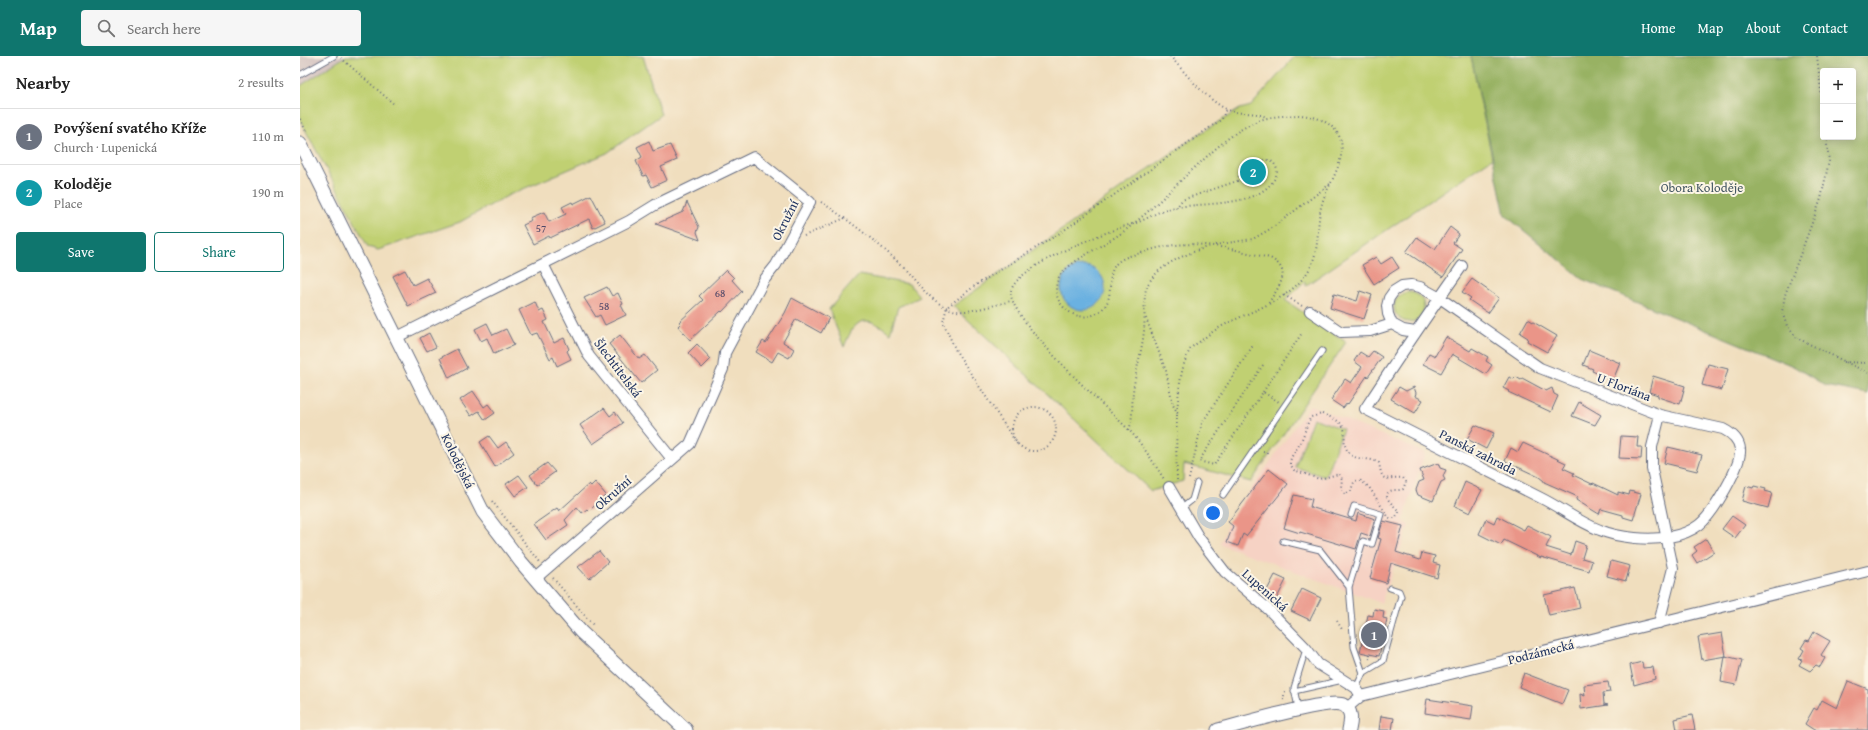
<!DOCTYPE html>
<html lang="en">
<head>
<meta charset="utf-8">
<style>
  :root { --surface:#fff; --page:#f6f6f6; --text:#222; --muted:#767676; --line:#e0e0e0; --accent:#0f766e }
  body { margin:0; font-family:"Gentium Book Plus",serif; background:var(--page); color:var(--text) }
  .controls { position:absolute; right:12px; top:12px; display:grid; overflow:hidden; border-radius:4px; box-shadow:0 2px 10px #0003 }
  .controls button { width:36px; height:36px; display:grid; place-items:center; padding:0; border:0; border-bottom:1px solid var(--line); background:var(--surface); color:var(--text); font:20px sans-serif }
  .you { position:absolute; left:913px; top:457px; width:14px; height:14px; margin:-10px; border:3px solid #fff; border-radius:50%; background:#1a73e8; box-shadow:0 0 0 6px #1a73e833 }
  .badge { display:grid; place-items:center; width:26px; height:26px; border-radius:50%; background:var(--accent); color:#fff; font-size:13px; font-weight:700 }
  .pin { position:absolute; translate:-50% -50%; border:2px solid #fff; box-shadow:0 1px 4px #0006 }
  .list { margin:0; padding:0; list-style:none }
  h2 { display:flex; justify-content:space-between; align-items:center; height:52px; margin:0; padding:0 16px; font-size:17px }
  h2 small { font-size:13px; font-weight:400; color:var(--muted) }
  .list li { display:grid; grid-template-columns:26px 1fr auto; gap:12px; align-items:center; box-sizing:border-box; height:56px; padding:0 16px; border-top:1px solid var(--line) }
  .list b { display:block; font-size:15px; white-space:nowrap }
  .list p { margin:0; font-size:13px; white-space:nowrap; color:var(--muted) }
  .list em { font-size:13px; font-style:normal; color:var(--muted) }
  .actions { display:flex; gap:8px; padding:12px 16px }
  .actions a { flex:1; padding:9px 0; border:1px solid var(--accent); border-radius:4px; text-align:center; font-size:14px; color:var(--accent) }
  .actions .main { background:var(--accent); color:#fff }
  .icon { flex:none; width:22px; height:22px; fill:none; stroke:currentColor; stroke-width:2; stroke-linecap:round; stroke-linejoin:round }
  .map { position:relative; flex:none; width:1568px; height:674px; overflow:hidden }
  header { display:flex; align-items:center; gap:24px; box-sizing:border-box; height:56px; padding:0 20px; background:var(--accent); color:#fff }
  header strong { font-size:19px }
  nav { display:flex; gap:22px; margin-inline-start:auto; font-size:14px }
  .search { width:280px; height:36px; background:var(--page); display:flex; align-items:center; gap:10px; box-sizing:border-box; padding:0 14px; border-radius:4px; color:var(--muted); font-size:15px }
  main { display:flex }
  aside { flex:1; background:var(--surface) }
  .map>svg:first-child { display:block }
</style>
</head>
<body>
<header>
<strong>Map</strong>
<div class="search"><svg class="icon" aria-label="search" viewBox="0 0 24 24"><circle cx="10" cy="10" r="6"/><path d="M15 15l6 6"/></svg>Search here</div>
<nav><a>Home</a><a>Map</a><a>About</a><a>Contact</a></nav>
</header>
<main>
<aside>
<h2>Nearby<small>2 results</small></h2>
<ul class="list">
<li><span class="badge" style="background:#6b7280">1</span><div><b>Povýšení svatého Kříže</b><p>Church · Lupenická</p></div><em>110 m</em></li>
<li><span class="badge" style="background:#0f9aa8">2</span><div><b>Koloděje</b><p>Place</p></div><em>190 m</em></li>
</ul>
<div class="actions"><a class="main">Save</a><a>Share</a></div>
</aside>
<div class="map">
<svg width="1568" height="674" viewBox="0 0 1568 674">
  <rect width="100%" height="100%" fill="#fcf5e5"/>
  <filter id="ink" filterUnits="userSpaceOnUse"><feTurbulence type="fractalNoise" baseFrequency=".025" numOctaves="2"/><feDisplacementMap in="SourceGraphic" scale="8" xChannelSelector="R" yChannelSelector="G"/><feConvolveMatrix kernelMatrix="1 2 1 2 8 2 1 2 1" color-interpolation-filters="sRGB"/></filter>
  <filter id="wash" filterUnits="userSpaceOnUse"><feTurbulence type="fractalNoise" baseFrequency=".012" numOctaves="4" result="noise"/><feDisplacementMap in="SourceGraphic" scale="16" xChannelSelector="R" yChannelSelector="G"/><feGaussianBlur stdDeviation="0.9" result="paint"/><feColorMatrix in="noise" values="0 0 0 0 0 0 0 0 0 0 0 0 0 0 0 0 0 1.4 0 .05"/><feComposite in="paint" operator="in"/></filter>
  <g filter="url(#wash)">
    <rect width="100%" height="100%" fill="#f0debe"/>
    <path fill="#f6d2c4" d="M1010,349L1125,397L1103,465L1109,469L1081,547L920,488L928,466Z"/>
    <path fill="#d1bfbe" d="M0,0H46L0,30Z"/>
    <path fill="#c0d072" stroke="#6e8068" d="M46,0H343L361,59L307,97L209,139L160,166L78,194L68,191L0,64V30Z
      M995,0H1171L1192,102L1005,230V225L985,244L1046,286L951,426L884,408L883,425L851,435L653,250L896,80L940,53L951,50Z
      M559,219L609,228L620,241L598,251L590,277C565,257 555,262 544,291L529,253Z
      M1094 251a15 15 0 1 1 30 0a15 15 0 1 1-30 0Z
      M1013,362L1043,373L1025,421L995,411Z"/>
    <path fill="#98b264" stroke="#5a7061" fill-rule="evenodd" d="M1171,0H1568V338L1526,330L1493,310L1284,224L1205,159ZM1523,15H1553V81H1523Z"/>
    <path fill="#6ab1e1" stroke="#4270a0" d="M761 232a22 22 0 1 1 44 0a22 22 0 1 1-44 0Z"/>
    <g id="blocks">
      <path fill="#ea9588" d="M349,85L353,95L370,89L377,104L361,111L367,124L352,131L346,119L343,120L336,105L342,101L337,91Z
        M291,139L305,166L293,172L289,163L250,182L249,180L233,188L223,169L232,165L230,162L244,156L249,166L266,158L262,151L272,146L273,148Z
        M387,146L399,171L397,176L400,184L356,168L383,156Z
        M1150,171L1159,178L1153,187L1162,193L1143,221L1106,196L1117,181L1135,193Z
        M1076,201L1081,208L1092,201L1099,212L1074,228L1062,209Z
        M105,214L113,229L127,222L136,237L108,250L93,220Z
        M426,214L434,222L432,224L442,235L422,256L421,255L390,284L378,270L381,267L379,266L403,244L399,240Z
        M1172,223L1199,242L1188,257L1169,244L1171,242L1162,236Z
        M307,231L312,240L318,237L323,248L321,249L326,259L305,269L300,259L296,261L284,242Z
        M1060,235L1072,239L1064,263L1030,252L1034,238L1057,245Z
        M492,242L529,262L521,277L496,263L483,286L494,293L489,302L478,296L472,306L456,296L463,285L466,287L485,257Z
        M235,246L239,256L243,254L248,264L244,266L254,287L264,282L269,293L267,295L271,303L257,310L253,301L250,303L237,277L231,279L219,254Z
        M1228,263L1257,280L1247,296L1227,285L1228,282L1220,277Z
        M187,267L193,279L206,273L214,289L194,298L187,282L181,285L175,273Z
        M129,277L136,291L127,295L120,282Z
        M320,279L339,303L345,299L357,314L341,327L309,288Z
        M1146,281L1170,295L1172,292L1188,301L1186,305L1192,309L1186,318L1152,298L1141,317L1123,308L1129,297L1135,300Z
        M397,288L411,303L402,312L388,297Z
        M157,293L167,312L149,322L140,302Z
        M1289,294L1320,307L1313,324L1292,315L1293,313L1283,309Z
        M1073,295L1082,301L1068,321L1067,320L1048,348L1047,347L1043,352L1031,344L1045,323L1051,327L1062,311L1054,305L1060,296L1068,301Z
        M1408,308L1428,313L1422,334L1402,329Z
        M1353,320L1385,330L1380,348L1358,341V339L1349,336Z
        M1209,321L1214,323L1216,321L1221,324L1222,322L1246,335L1252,332L1254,338L1258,340L1251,356L1208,336L1209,335L1203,332Z
        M1099,331L1106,335L1114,331L1116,337L1115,340L1123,344L1115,357L1091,343Z
        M173,335L184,351L188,348L195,357L185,364L179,355L171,360L160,344Z
        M1279,346L1301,359L1295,369L1272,360Z
        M304,352L310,360L315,356L323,367L293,388L280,369Z
        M1175,369L1194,377L1186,393L1167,383Z
        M189,380L198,392L206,386L214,397L195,411L180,386Z
        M1321,380L1338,381L1337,391H1342L1341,403L1319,402Z
        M1223,387L1266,407L1263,412L1274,417L1273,419L1292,428L1293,427L1318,439V436L1329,439L1330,435L1341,438L1333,464L1323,461V459L1301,453L1299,458L1276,444L1278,441L1244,426V425L1239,421L1205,405L1211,392L1218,396Z
        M1368,391L1402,399L1397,415L1364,407Z
        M247,407L255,416L237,429L230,419Z
        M1138,407L1140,412L1146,414L1143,420L1145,424L1141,426L1133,445L1118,439L1116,434L1119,426L1124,424L1120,414Z
        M969,413L988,428L946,480L943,478L938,490L927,486L933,470L928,466Z
        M219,419L228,431L215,440L206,428Z
        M295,426L306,439L289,455L287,453L282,457L277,451L265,464L268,469L246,484L234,468L257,452L259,455L289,428L291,430Z
        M1165,426L1182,434L1170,457L1155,450Z
        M1446,430L1453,432L1454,430L1466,433L1465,435L1472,437L1468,452L1442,445Z
        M994,439L1012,443L1010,451L1056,465L1058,457L1075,463L1070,480L1061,477L1056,493L1000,476V477L984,472Z
        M1197,460L1224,474L1227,469L1251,481L1246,491L1271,499L1275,485L1286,489L1282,502L1292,505L1289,515L1241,501V502L1204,484L1201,489L1179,478L1186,463L1194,467Z
        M1432,460L1445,469L1435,482L1422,473Z
        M1083,465L1103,470L1096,496L1120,504L1122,497L1135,500L1133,507L1140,509L1137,522L1091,507L1086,527L1070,522L1081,483L1078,482Z
        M1406,483L1414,496L1397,507L1392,499L1397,495L1394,491Z
        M299,495L308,506L289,523L278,511Z
        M1311,505L1330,510L1326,525L1307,520Z
        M975,519L986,524L975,546L964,540Z
        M1275,532L1280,552L1249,559L1244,539Z
        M1002,533L1021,542L1010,564L991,555Z
        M1074,553L1084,555L1083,562L1087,563L1079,600L1060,596L1068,559L1073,560Z
        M1514,576L1530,585L1521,599L1525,602L1520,611L1516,609L1510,615L1499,609L1502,604L1499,603L1504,594L1501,592L1506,584L1509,585Z
        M1422,577L1426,600L1402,604L1398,581Z
        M1425,600L1442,604L1436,629L1421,626Z
        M1342,606L1343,612L1353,611L1355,623L1334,629L1330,609Z
        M1224,617L1268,634L1262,648L1219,631Z
        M1548,625L1568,633V674H1514L1505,668L1514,652L1517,654L1522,644L1537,652Z
        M1308,626L1310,636L1303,637L1304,648L1308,649L1281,653L1280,638L1285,640L1284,629Z
        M1127,643L1173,650L1171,664L1125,657Z
        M1392,659L1395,674H1377L1375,663Z
        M1081,660L1094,662L1092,674H1079Z"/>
    </g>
  </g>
  <g filter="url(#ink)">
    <use href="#blocks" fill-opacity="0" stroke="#666c80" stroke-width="1"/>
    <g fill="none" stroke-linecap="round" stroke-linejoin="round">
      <g stroke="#666c80" stroke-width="7">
        <path id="service" d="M0,19L34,0
          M923,439L1022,295
          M882,452L892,444L897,427
          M1051,459L1054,450L1081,458L1072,488L1063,485L1049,531L1054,591L1063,617L1056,632
          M983,485L1020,494L1049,531
          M1063,617L1083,605L1101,540L1099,535L1090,532
          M994,635L1043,624
          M998,652L994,632L1006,593"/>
      </g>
      <g stroke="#666c80" stroke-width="12">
        <path id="minor" d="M243,208L289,300L372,403
          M1010,255L1041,276L1070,275L1092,268L1103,274L1115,276
          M1092,268L1088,258L1087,250L1089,242L1094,235L1102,230L1111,229L1120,231L1140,242L1240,312L1360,359L1423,373C1431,377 1439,383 1440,393C1442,409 1413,458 1399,469C1382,482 1356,484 1335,482C1325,481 1309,478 1300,474C1279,466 1261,452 1241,442C1182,412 1124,383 1065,353C1096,305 1129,257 1162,210
          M97,281L329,165L355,149L454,101L510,146L476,209L464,224L425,297L423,313L390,388L235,523
          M869,431L899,482L925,516L969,554L1006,592L1018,608L1056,632L1061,640
          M1359,567L1373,512L1352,413V391L1360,359
          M1047,652L1061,640L1568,515"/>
      </g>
      <g stroke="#666c80" stroke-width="15">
        <path id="tertiary" d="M0,87L183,456L221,506L281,576L386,674
          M918,674C938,669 1030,642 1043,649C1053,654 1051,665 1049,674"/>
      </g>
      <path stroke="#666c80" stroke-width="2" stroke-dasharray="1 3" stroke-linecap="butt" d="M870,0C886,18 905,42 926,53C939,60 956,54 967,62
        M1517,0L1523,52
        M41,2L95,49
        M0,63L7,77
        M1526,81L1529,105L1521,143L1485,239L1482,256L1487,270L1497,282L1568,317
        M521,146C547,163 573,183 596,204C614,221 631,250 657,255C669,257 698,248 711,245
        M876,152L882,144L940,124
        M836,167C847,163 857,156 867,153C897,145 957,154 975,122C977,118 978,115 976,111C969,95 949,110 940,116L938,119L943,126L951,124L961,116
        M832,168C807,175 716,210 711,235C706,261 808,353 829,374C843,389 853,406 864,423
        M504,180L545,162
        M915,189L953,183L972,172L1030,128
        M984,239L1002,250
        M846,262L866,315L873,349L878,358
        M1544,306L1568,307
        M963,309L899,405L914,409L963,336L979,346
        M963,336L1002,277
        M712 373a22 22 0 1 1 44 0a22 22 0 1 1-44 0Z
        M1022,358C1060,370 1035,382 1050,398C1057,405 1070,401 1079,407C1083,430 1085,420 1103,422L1106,426L1103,433C1099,435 1094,433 1090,435C1080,441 1097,451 1099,456L1095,462H1089L1069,431L1061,425C1053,423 1053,429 1051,435L1045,438L1041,432L1042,423L1039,418L1019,423L994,414L990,408C990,399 998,393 1001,385C1005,377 1006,369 1011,361Z
        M829,374C834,360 831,344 834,329C837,310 842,294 844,275C845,263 844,250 845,238C849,211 888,197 911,190
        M717,388L656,295L643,266L647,251L676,229L760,177L922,63L926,53
        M963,396L967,397V401
        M889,423L902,367L954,288
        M877,424C876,393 874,319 890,294C892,290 898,287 902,284C931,258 979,253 1004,221C1025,195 1012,166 1026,137C1036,116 1053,88 1031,70C1022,62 1008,59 997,59C983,60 969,60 955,66C935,75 917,91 901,106C876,128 853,153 827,173C811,186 767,206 759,221C746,247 779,272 800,255C817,243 804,220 817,207C823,201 833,199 841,197C889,180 922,191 970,202C994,215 978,231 968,248
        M192,445L240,506
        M253,522L293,569
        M1037,565L1043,575
        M1069,603L1070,598
        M983,644L985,635"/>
      <use href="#service" stroke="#fff" stroke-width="5"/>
      <use href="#minor" stroke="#fff" stroke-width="10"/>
      <use href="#tertiary" stroke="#fff" stroke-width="13"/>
    </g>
  </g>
  <g text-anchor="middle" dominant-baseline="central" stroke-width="4" stroke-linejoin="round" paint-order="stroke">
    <g font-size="11" fill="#4f4868">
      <text x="241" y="172">57</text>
      <text x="420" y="237">68</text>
      <text x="304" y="250">58</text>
    </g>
    <g font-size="13" fill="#445763" stroke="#fcf5e5">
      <text x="1402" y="131">Obora Koloděje</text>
    </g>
    <g font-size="13" fill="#1b2f5e" stroke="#fcf5e5">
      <text transform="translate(485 164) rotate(-63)">Okružní</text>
      <text transform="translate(318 312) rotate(53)">Šlechtitelská</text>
      <text transform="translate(1324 331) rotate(21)">U Floriána</text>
      <text transform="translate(1178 396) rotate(27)">Panská zahrada</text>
      <text transform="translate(158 405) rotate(64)">Kolodějská</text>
      <text transform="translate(313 437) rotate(-41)">Okružní</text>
      <text transform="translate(965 534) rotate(42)">Lupenická</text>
      <text transform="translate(1241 596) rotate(-14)">Podzámecká</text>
    </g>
  </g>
</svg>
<div class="controls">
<button>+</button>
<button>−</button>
</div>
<div class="you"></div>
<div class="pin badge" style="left:1074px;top:579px;background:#6b7280">1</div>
<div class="pin badge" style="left:953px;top:116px;background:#0f9aa8">2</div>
</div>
</main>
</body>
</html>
